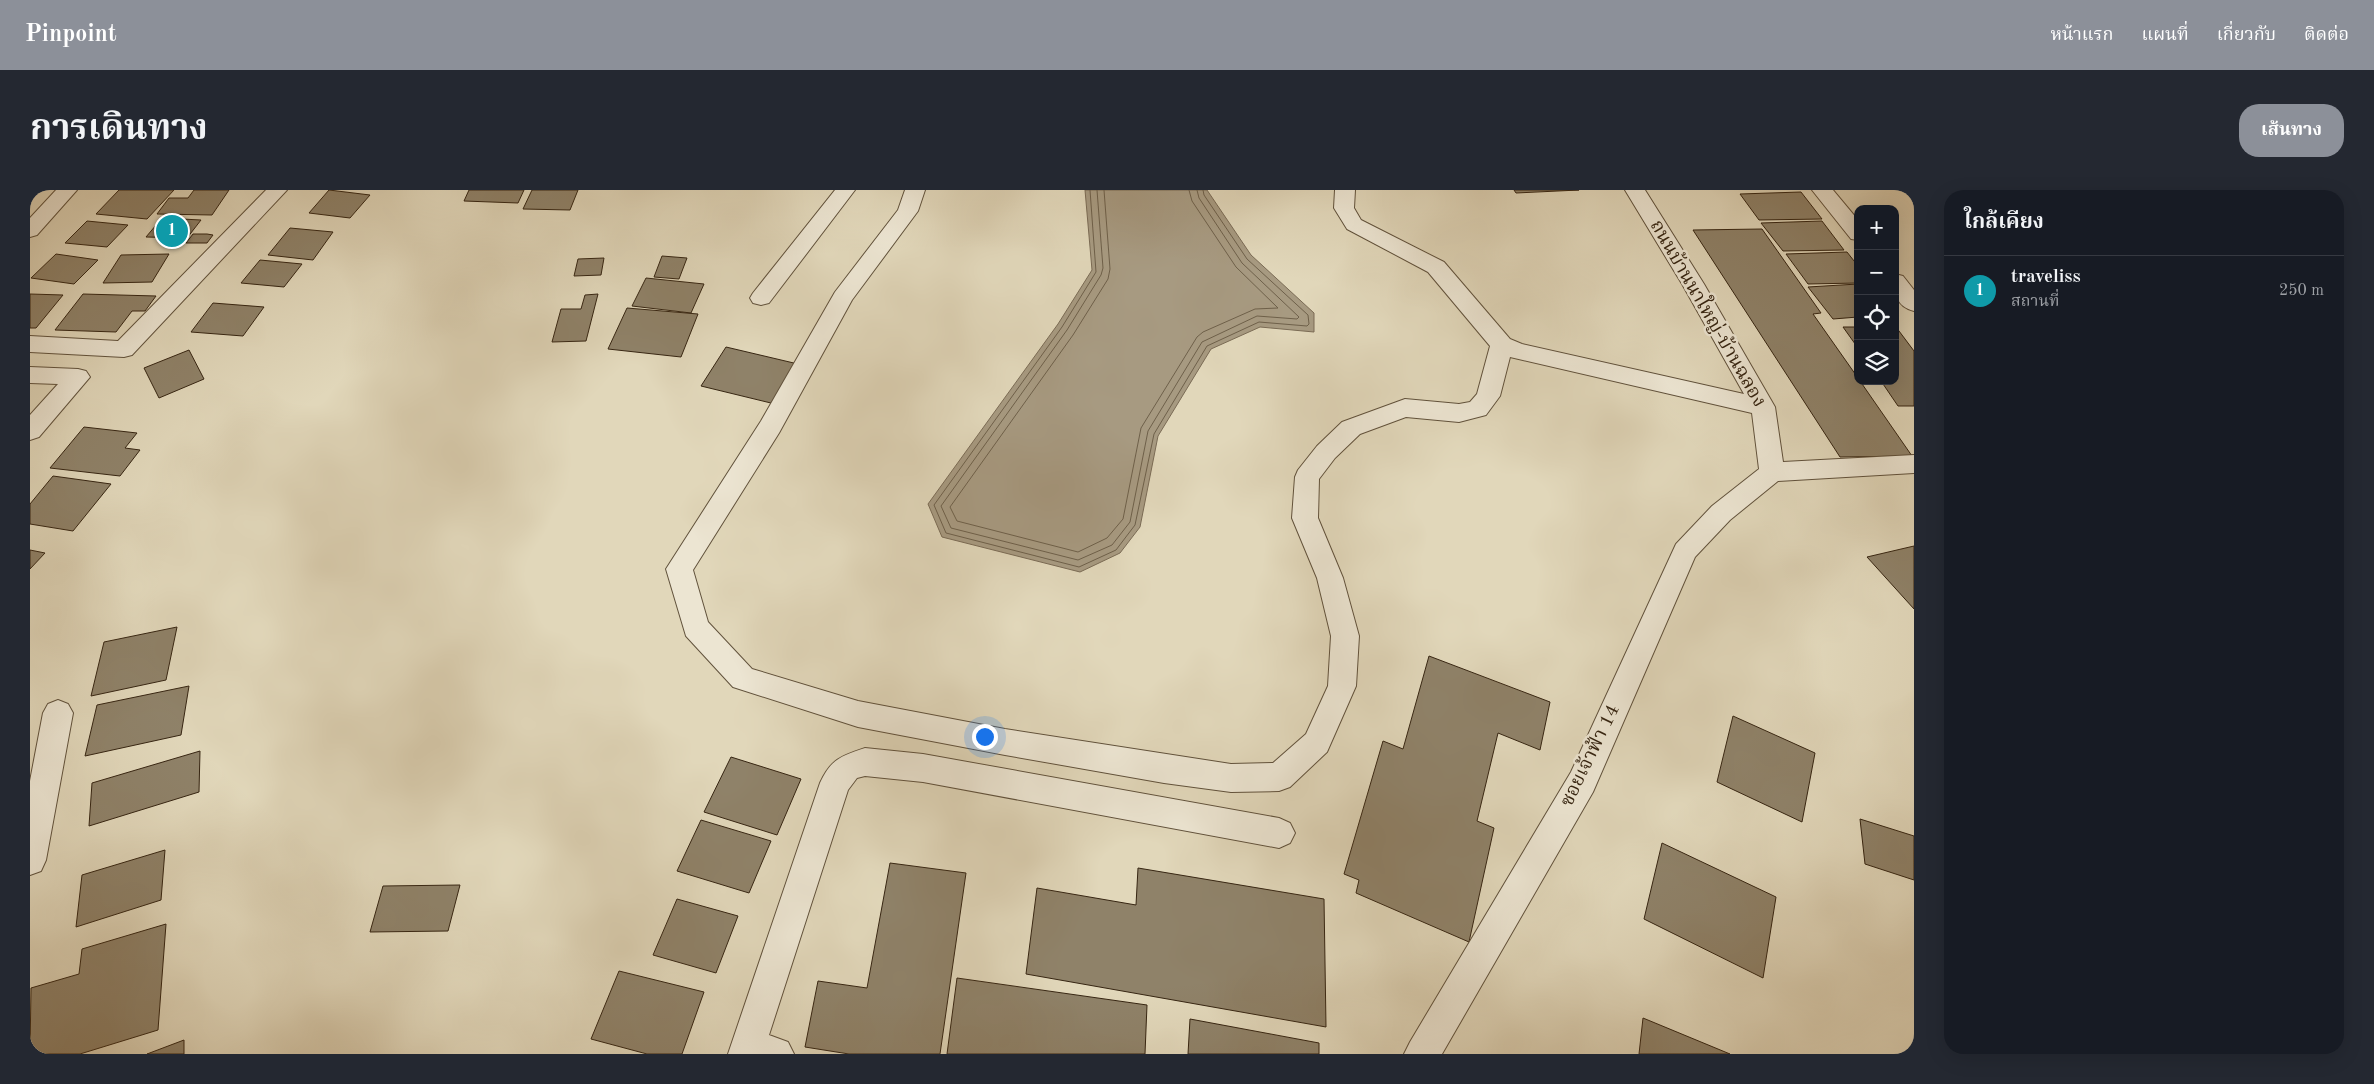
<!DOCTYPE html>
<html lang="th">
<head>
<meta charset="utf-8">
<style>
  :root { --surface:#171b24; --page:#242831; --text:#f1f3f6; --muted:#9ea1a6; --line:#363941; --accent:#8c9099 }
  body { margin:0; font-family:"Old Standard TT","Noto Serif Thai",serif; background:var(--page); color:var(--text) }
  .controls { position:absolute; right:15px; top:15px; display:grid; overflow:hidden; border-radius:10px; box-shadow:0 5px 20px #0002 }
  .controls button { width:45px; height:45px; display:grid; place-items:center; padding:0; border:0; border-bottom:1px solid var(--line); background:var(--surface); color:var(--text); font:25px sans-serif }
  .you { position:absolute; left:954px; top:546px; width:18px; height:18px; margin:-12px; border:4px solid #fff; border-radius:50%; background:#1a73e8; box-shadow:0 0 0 8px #1a73e833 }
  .badge { display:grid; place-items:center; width:32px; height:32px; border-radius:50%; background:var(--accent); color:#fff; font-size:16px; font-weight:700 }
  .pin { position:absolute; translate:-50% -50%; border:2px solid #fff; box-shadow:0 1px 5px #0006 }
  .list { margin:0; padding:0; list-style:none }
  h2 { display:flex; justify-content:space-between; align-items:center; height:65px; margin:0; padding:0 20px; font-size:21px }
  h2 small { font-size:16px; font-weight:400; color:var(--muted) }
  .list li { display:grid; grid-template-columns:32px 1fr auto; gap:15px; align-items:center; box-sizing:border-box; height:70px; padding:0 20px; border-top:1px solid var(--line) }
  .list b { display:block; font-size:19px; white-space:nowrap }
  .list p { margin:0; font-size:16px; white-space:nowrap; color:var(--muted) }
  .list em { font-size:16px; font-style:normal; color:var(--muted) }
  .icon { flex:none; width:28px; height:28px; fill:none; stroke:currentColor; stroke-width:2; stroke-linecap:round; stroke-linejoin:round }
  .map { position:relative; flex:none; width:1884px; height:864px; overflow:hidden; border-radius:20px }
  header { display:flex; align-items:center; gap:30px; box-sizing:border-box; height:70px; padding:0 25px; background:var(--accent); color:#fff }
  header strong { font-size:24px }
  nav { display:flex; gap:28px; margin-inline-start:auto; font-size:18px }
  .intro { display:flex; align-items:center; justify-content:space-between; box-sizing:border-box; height:120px; padding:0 30px }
  h1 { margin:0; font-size:35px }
  .button { padding:12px 22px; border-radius:20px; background:var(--accent); color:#fff; font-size:18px; font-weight:700 }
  main { display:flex; gap:30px; padding:0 30px }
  aside { flex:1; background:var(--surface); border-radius:20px; box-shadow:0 5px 20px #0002 }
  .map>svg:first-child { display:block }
</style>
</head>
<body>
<header>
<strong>Pinpoint</strong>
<nav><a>หน้าแรก</a><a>แผนที่</a><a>เกี่ยวกับ</a><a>ติดต่อ</a></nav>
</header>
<div class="intro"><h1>การเดินทาง</h1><a class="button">เส้นทาง</a></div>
<main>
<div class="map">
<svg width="1884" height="864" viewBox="0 0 1884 864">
  <rect width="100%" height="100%" fill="#e1d7ba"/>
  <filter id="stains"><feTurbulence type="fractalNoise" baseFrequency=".004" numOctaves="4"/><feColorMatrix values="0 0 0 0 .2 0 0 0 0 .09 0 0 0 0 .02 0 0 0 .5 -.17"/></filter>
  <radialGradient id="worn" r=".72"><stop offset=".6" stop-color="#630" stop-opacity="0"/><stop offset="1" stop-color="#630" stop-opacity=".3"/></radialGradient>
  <path fill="#a79a81" stroke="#7a6b55" d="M1055,0H1177L1221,65L1284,123V142L1230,137L1181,159L1128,246L1110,337L1090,363L1050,382L912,347L898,314L1028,134L1062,80Z"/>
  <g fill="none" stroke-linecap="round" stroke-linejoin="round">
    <path stroke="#6e604a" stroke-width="1" d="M1060,0L1066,82L1032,137L904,315L916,343L1049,377L1086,360L1105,335L1124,244L1177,156L1229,132L1277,136L1279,134L1278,125L1217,69L1174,5L1173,0
      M1067,0L1073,78L1071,85L1037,140L911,316L921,338L1048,370L1082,355L1100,332L1118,241L1172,152L1227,126L1267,129L1269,127L1212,73L1169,8L1167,0
      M1074,0L1080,79L1078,89L1043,145L920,317L927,331L1048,362L1077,348L1093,329L1111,238L1167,147L1173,142L1225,119L1248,118L1206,77L1162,11L1159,0"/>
  </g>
  <path fill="#8f8269" stroke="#362512" d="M89,0H144L117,29L66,24Z
    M164,0H199L182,25L127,24L139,8H158Z
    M299,0L340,5L320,28L279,23Z
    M439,0H494L488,13L434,11Z
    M502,0H548L540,20L493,19Z
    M1484,0H1549L1486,3Z
    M1771,2L1792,29L1729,30L1710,4Z
    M132,28L171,30L157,48L116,47Z
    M57,31L98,35L77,57L35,53Z
    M1792,31L1814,60L1753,61L1731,33Z
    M260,38L303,42L283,70L238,65Z
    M1732,39L1791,123L1783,124L1828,188V191H1830L1882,266L1810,267L1663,40Z
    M163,44H177L183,45L177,53H156Z
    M1817,62L1828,76V93L1778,94L1756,64Z
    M26,64L68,70L44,94L1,88Z
    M139,64L122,92L73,93L91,65Z
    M632,66L657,68L649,89L624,87Z
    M574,68L571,85L544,86L548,69Z
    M230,70L272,74L254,97L211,93Z
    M616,88L674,94L661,123L602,116Z
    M1828,94V127L1803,129L1778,97Z
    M0,104L33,105L6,138H0Z
    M53,104L126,106L115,121H102L86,142L25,140Z
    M568,104L556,151L522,152L531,119H551L555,105Z
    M183,113L234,117L213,146L161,142Z
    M597,118L668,124L651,167L578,159Z
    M1813,137H1828V158Z
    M1866,137L1884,161V216H1868L1851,191H1865Z
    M696,157L768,174L745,214L671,196Z
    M159,160L174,189L129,208L114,178Z
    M54,237L107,243L95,258L110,260L90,286L20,278Z
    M23,286L81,294L43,341L0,334V314Z
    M1884,356V419L1837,367Z
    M0,360L15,363L0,379Z
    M147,437L136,490L61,506L74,452Z
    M1399,466L1520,512L1510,560L1468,543L1447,631L1464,638L1439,752L1326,703L1329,690L1314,684L1353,551L1373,559Z
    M159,496L151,545L55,566L67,515Z
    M1703,526L1785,563L1772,632L1687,592Z
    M170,561L169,602L59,636L62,593Z
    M701,567L771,589L747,645L674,622Z
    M1830,629L1884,646V690L1835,674Z
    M671,630L741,651L719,703L647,681Z
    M1632,653L1746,707L1733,788L1614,729Z
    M135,660L131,710L46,737L52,685Z
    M860,673L936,683L910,864H819L775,857L788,791L837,798Z
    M1108,678L1294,709L1296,837L996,784L1007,698L1106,715Z
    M430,695L418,741L340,742L353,696Z
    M647,709L708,726L686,783L623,765Z
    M136,734L128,840L50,864H0L1,798L49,784L52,759Z
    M589,781L674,802L652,864H617L561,849Z
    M927,788L1117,815L1115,864H917Z
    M1613,828L1700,864H1609Z
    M1160,829L1289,853V864H1158Z
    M154,850V864H117Z"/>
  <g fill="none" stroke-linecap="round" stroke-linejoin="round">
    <g stroke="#61523c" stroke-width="2">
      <path id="minor" d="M26,0H47L7,45L0,47V28Z
        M236,0H257L102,165L94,167L0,162V146L88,151Z
        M805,0H825L739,113L731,115L723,113L720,108L723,103Z
        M875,0H895L888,21L822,110L749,243L663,380L678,432L722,479L828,511L975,539L1201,574L1243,573L1276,544L1298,496L1301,446L1287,388L1262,328L1265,287L1268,280L1287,256L1312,232L1375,209L1429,214L1440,212L1447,204L1460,156L1398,82L1317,39L1304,18L1305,0H1325L1324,18L1331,30L1414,72L1480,149L1492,154L1714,204L1652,94L1595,0H1615L1674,94L1745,217L1753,272L1884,265V283L1748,291L1700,330L1665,367L1563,602L1412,864H1374L1380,852L1541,582L1646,354L1682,316L1729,279L1722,223L1480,167L1470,206L1456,225L1429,232L1376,227L1330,244L1305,268L1289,289L1288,328L1313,388L1329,446L1326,496L1297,562L1260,597L1249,601L1201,602L1134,593L975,565L828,537L703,497L656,446L636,379L731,231L805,102L868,20Z
        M1782,0H1803L1828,30V50L1821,49Z
        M1865,84L1873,86L1884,100V121C1864,116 1865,101 1865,84Z
        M0,177L48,179L56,181L60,187L9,247L0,250V225L28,194L0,193Z
        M28,510L38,514L43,523L16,670L11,681L0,685V591L13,523L18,514Z
        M835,558L893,564L1249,628L1260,633L1265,643L1260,653L1249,658L893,592L835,586L827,588L818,600L739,845L758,852L764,864H698L790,593C801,569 811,566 835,558Z"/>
    </g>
    <use href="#minor" fill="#ece5d2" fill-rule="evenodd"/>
  </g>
  <g text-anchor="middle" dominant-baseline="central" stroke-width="5" stroke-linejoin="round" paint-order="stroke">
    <g font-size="19" fill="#362512" stroke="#ece5d2">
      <text transform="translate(1677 124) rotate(60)">ถนนบ้านนาใหญ่-บ้านฉลอง</text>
      <text transform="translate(1561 566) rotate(-64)">ซอยเจ้าฟ้า 14</text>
    </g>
  </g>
  <rect width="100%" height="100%" filter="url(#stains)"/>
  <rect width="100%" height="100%" fill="url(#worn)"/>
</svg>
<div class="controls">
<button>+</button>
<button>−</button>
<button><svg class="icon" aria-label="locate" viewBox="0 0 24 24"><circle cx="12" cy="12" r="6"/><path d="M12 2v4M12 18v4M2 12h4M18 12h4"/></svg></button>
<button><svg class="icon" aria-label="layers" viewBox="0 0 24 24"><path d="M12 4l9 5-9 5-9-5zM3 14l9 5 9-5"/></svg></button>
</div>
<div class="you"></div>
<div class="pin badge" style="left:142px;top:41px;background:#0f9aa8">1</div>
</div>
<aside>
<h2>ใกล้เคียง<small></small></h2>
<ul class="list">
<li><span class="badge" style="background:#0f9aa8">1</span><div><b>traveliss</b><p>สถานที่</p></div><em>250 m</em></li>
</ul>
</aside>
</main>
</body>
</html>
